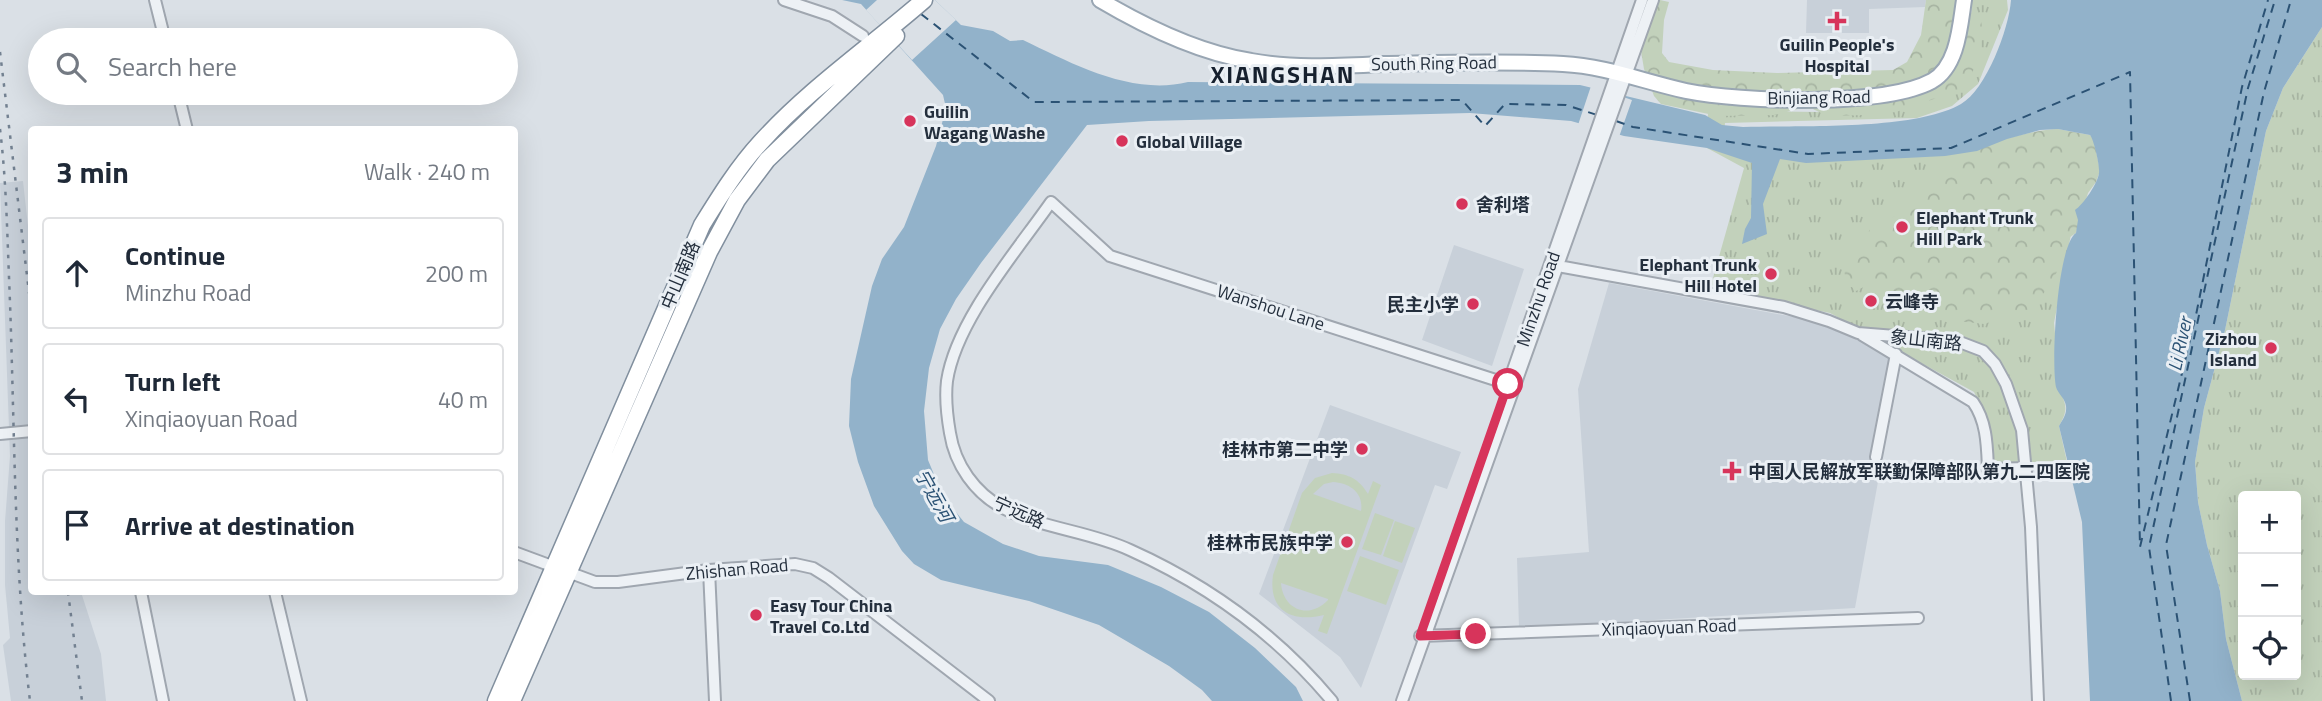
<!DOCTYPE html>
<html lang="en">
<head>
<meta charset="utf-8">
<style>
  :root { --surface:#fff; --page:#f2f2f3; --text:#1f2937; --muted:#747a83; --line:#e0e1e3 }
  body { margin:0; font-family:"Titillium Web","Noto Sans SC",sans-serif; background:var(--page); color:var(--text) }
  .controls { position:absolute; right:21px; bottom:21px; display:grid; overflow:hidden; border-radius:7px; box-shadow:0 7px 28px #0002 }
  .controls button { width:63px; height:63px; display:grid; place-items:center; padding:0; border:0; border-bottom:2px solid var(--line); background:var(--surface); color:var(--text); font:35px sans-serif }
  .stop { position:absolute; width:21px; height:21px; margin:-16px; border:5px solid #d7345b; border-radius:50%; background:#fff }
  .stop.end { background:#d7345b; border-color:#fff; box-shadow:0 2px 7px #0008 }
  .list { margin:0; padding:0; list-style:none }
  h2 { display:flex; justify-content:space-between; align-items:center; height:91px; margin:0; padding:0 28px; font-size:30px }
  h2 small { font-size:23px; font-weight:400; color:var(--muted) }
  .list li { display:grid; grid-template-columns:46px 1fr auto; gap:21px; align-items:center; box-sizing:border-box; height:112px; margin:0 14px 14px; padding:0 14px; border:2px solid var(--line); border-radius:7px }
  .list b { display:block; font-size:26px; white-space:nowrap }
  .list p { margin:0; font-size:23px; white-space:nowrap; color:var(--muted) }
  .list em { font-size:23px; font-style:normal; color:var(--muted) }
  .icon { flex:none; width:38px; height:38px; fill:none; stroke:currentColor; stroke-width:2; stroke-linecap:round; stroke-linejoin:round }
  .map { position:relative; flex:none; width:2322px; height:701px; overflow:hidden }
  .search { position:absolute; background:var(--surface); box-shadow:0 7px 28px #0002; left:28px; top:28px; width:490px; height:77px; display:flex; align-items:center; gap:18px; box-sizing:border-box; padding:0 24px; border-radius:38px; color:var(--muted); font-size:26px }
  .panel { position:absolute; background:var(--surface); box-shadow:0 7px 28px #0002; left:28px; top:126px; width:490px; height:469px; border-radius:7px }
  .map>svg:first-child { display:block }
</style>
</head>
<body>
<div class="map">
<svg width="2322" height="701" viewBox="0 0 2322 701">
  <defs>
    <pattern id="grass-tufts" width="24" height="20" patternUnits="userSpaceOnUse" patternTransform="scale(1.75)"><rect width="24" height="20" fill="#c2d1bb"/><path d="M3 7l-1-3M5 7V3M7 7l1-3M15 17l-1-3M17 17v-4M19 17l1-3" fill="none" stroke="#a7b4a2"/></pattern>
    <pattern id="forest-crowns" width="20" height="18" patternUnits="userSpaceOnUse" patternTransform="scale(1.75)"><rect width="20" height="18" fill="#c2d1bb"/><path d="M2 6a3 3 0 1 1 6 0M12 15a3 3 0 1 1 6 0" fill="none" stroke="#a7b4a2"/></pattern>
  </defs>
  <rect width="100%" height="100%" fill="#dae0e6"/>
  <path fill="#c8d0d9" d="M1807,0H1926L1925,7L1869,9V33H1806Z
    M23,181L31,253L32,592H81L101,654L106,701H11L3,645L10,638L5,585V521L10,456L0,183Z
    M1454,245L1524,269L1492,366L1422,340Z
    M1609,283L1805,319L1849,334L1900,361L1855,608L1519,628L1517,558L1589,552L1578,389Z
    M1330,405L1461,452L1447,489L1435,485L1361,688L1340,657L1259,594Z"/>
  <path fill="url(#grass-tufts)" fill-rule="evenodd" d="M1972,0H2007L2008,10L1978,84L1952,106L1917,118L1725,123L1723,147L2090,135L2054,323L2061,394C2068,407 2066,414 2059,426L2067,462H1994L1986,417L1974,392L1830,313L1763,299L1711,285L1744,168L1707,148L1708,111L1822,112L1970,34Z
    M2322,27V701H2242L2226,639L2220,591L2207,545L2198,502L2195,462L2204,408L2225,330L2266,131L2283,88ZM2243,496H2296V675H2243Z"/>
  <path fill="url(#forest-crowns)" d="M1660,0L1669,2L1664,20L1662,53L1669,62L1713,70L1777,73L1893,70L1907,62L1921,35L1926,0H1967L1969,12L1979,15C1988,31 1975,80 1960,90L1896,112L1864,115L1827,116L1813,109H1798L1775,115L1718,116L1661,104L1654,96L1644,69L1641,51L1654,8Z
    M2058,129L2090,135L2094,140L2100,171L2096,182L2088,193L2076,233L2070,237L2063,261L2048,288L2030,309L1984,324L1949,320L1873,282L1856,291L1845,280L1844,256L1861,242L1877,220C1883,219 1892,219 1897,215C1914,202 1925,181 1942,168C1965,149 2027,130 2058,129Z"/>
  <path fill="#c2d1bb" fill-rule="evenodd" d="M1332,473C1349,474 1359,479 1368,494L1373,481L1381,485L1327,634L1318,631L1324,615C1292,623 1268,611 1273,575L1302,493L1315,478ZM1333,482C1350,483 1364,493 1361,511L1313,494L1324,484ZM1281,583L1328,599V600C1309,620 1283,610 1281,583Z
    M1375,513L1394,520L1381,555L1362,549Z
    M1395,521L1415,528L1402,563L1383,556Z
    M1360,556L1399,570L1386,605L1347,591Z"/>
  <path fill="#92b2ca" d="M842,0H935L961,25L993,31L1010,41L1023,40C1073,64 1132,96 1188,82L1580,85L1705,115L1722,125L1743,127C1799,125 1914,131 1961,104C1986,90 2009,29 2011,0H2322V27L2283,88L2266,131L2225,330L2204,408L2195,462L2198,502L2207,545L2220,591L2226,639L2242,701H2090L2082,522L2059,426C2063,419 2067,414 2066,406C2065,398 2058,394 2056,387C2051,363 2057,246 2076,233L2078,220L2075,210C2083,205 2098,183 2099,173C2100,166 2094,140 2090,135L2058,129L2040,130L2007,139L1977,151L1945,156L1806,163L1780,159L1763,204L1767,234L1742,244L1745,229L1751,218L1752,163L1707,148L1624,136L1571,121L1470,113L1149,121L1087,125L981,263L956,299L940,329L929,368L924,411L928,460L943,496L964,522L1003,544L1039,556L1108,565L1161,587L1209,612L1255,648L1296,687L1303,701H1212L1202,690L1169,666L1099,625L1029,601L941,580L914,564L902,551L874,506L858,462L849,426L851,379L872,286L882,259L904,227L936,146L946,108L943,95L861,4Z"/>
  <path fill="#dae0e6" d="M877,0H935L956,20L912,60L866,10Z
    M1591,86L1632,100L1619,137L1578,125Z"/>
  <g fill="none" stroke-linecap="round" stroke-linejoin="round">
    <path stroke="#2b5274" stroke-width="2" stroke-dasharray="9 7" stroke-linecap="butt" d="M921,14L1034,102L1462,100L1485,126L1505,104L1566,105L1597,115
      M1616,121L1633,127L1808,154L1951,148L2130,72L2140,547L2196,315L2242,87L2268,0
      M2171,701L2149,547L2248,88L2275,0
      M2190,701L2166,545L2264,92L2291,0"/>
    <g stroke="#a0a7b0" stroke-width="14">
      <path id="minor" d="M155,0L165,40
        M784,0L832,16L863,36
        M178,93L187,130
        M1558,266L1784,307L1829,321L1858,333L1957,341L1983,351L1995,364L2006,384L2022,430L2031,527L2038,701
        M1862,335L1973,402C1987,422 1987,446 1988,469L2027,468
        M1507,387L1642,0
        M0,434L32,431
        M1876,457L1896,354
        M514,552L595,582H618L709,570L795,564L813,568L829,578L989,701
        M709,570L715,701
        M141,592L163,701
        M275,592L301,701
        M1420,636L1918,618
        M1332,701C1277,635 1208,585 1130,550C1089,531 1043,529 1003,508C975,493 955,465 950,433C947,416 945,398 947,381C956,321 1016,252 1051,202L1110,256L1508,384
        M1402,701L1653,0"/>
    </g>
    <g stroke="#99a6b3" stroke-width="18">
      <path id="major" d="M1100,0C1144,26 1200,53 1251,61C1295,69 1339,66 1383,64C1443,63 1502,61 1563,64C1605,66 1645,82 1686,91C1741,102 1884,107 1932,81C1958,66 1960,26 1964,0"/>
    </g>
    <g stroke="#818f9e" stroke-width="19">
      <path id="highway" d="M496,701L702,225C720,196 738,167 761,142C810,88 870,47 924,0
        M512,701L709,252L737,200L767,160L896,36"/>
    </g>
    <use href="#minor" stroke="#edf1f5" stroke-width="10"/>
    <use href="#major" stroke="#fff" stroke-width="14"/>
    <use href="#highway" stroke="#fff" stroke-width="16"/>
    <path stroke="#738191" stroke-width="2.5" stroke-dasharray="3.5 7" stroke-linecap="butt" d="M0,52L32,317
      M0,129C6,178 7,228 9,277C15,419 13,561 30,701
      M68,592L82,701"/>
  </g>
  <g fill="none" stroke-linecap="round" stroke-linejoin="round">
    <path stroke="#d7345b" stroke-width="9" d="M1476,634L1420,636L1508,384"/>
  </g>
  <g fill="#d7345b" stroke="#eaeff4" stroke-width="2.5">
    <path d="M1833.5 10.5h7v7h7v7h-7v7h-7v-7h-7v-7h7z"/>
    <circle cx="910" cy="121" r="7"/>
    <circle cx="1122" cy="141" r="7"/>
    <circle cx="1462" cy="204" r="7"/>
    <circle cx="1902" cy="227" r="7"/>
    <circle cx="1771" cy="274" r="7"/>
    <circle cx="1871" cy="301" r="7"/>
    <circle cx="1473" cy="304" r="7"/>
    <circle cx="2271" cy="348" r="7"/>
    <circle cx="1362" cy="449" r="7"/>
    <path d="M1728.5 460.5h7v7h7v7h-7v7h-7v-7h-7v-7h7z"/>
    <circle cx="1347" cy="542" r="7"/>
    <circle cx="756" cy="615" r="7"/>
  </g>
  <g text-anchor="middle" dominant-baseline="central" stroke-width="6" stroke-linejoin="round" paint-order="stroke">
    <g font-size="18" font-weight="bold" fill="#242f3d" stroke="#eaeff4" text-anchor="start">
      <text x="1837" y="44" text-anchor="middle">Guilin People's<tspan x="1837" dy="21">Hospital</tspan></text>
      <text x="924" y="111">Guilin<tspan x="924" dy="21">Wagang Washe</tspan></text>
      <text x="1136" y="141">Global Village</text>
      <text x="1476" y="204">舍利塔</text>
      <text x="1916" y="217">Elephant Trunk<tspan x="1916" dy="21">Hill Park</tspan></text>
      <text x="1757" y="264" text-anchor="end">Elephant Trunk<tspan x="1757" dy="21">Hill Hotel</tspan></text>
      <text x="1885" y="301">云峰寺</text>
      <text x="1459" y="304" text-anchor="end">民主小学</text>
      <text x="2257" y="338" text-anchor="end">Zizhou<tspan x="2257" dy="21">Island</tspan></text>
      <text x="1348" y="449" text-anchor="end">桂林市第二中学</text>
      <text x="1748" y="471">中国人民解放军联勤保障部队第九二四医院</text>
      <text x="1333" y="542" text-anchor="end">桂林市民族中学</text>
      <text x="770" y="605">Easy Tour China<tspan x="770" dy="21">Travel Co.Ltd</tspan></text>
    </g>
    <g font-size="18" fill="#242f3d" stroke="#eaeff4">
      <text transform="translate(1434 63) rotate(-1)">South Ring Road</text>
      <text transform="translate(1819 97) rotate(-1)">Binjiang Road</text>
      <text transform="translate(680 275) rotate(-67)">中山南路</text>
      <text transform="translate(1538 299) rotate(-71)">Minzhu Road</text>
      <text transform="translate(1271 307) rotate(18)">Wanshou Lane</text>
      <text transform="translate(1926 340) rotate(6)">象山南路</text>
      <text transform="translate(1019 512) rotate(24)">宁远路</text>
      <text transform="translate(737 569) rotate(-5)">Zhishan Road</text>
      <text transform="translate(1669 627) rotate(-2)">Xinqiaoyuan Road</text>
    </g>
    <g font-size="19" font-style="italic" fill="#2b5274" stroke="#eaeff4">
      <text transform="translate(2179 344) rotate(-78)">Li River</text>
      <text transform="translate(935 495) rotate(61)">宁远河</text>
    </g>
    <g font-size="24" font-weight="bold" letter-spacing="2" fill="#16202e" stroke="#eaeff4">
      <text x="1283" y="74">XIANGSHAN</text>
    </g>
  </g>
</svg>
<div class="controls">
<button>+</button>
<button>−</button>
<button><svg class="icon" aria-label="locate" viewBox="0 0 24 24"><circle cx="12" cy="12" r="6"/><path d="M12 2v4M12 18v4M2 12h4M18 12h4"/></svg></button>
</div>
<div class="stop" style="left:1508px;top:384px"></div>
<div class="stop end" style="left:1476px;top:634px"></div>
<div class="search"><svg class="icon" aria-label="search" viewBox="0 0 24 24"><circle cx="10" cy="10" r="6"/><path d="M15 15l6 6"/></svg>Search here</div>
<section class="panel">
<h2>3 min<small>Walk · 240 m</small></h2>
<ul class="list">
<li><svg class="icon" aria-label="ahead" viewBox="0 0 24 24"><path d="M12 20V5M6 11l6-6 6 6"/></svg><div><b>Continue</b><p>Minzhu Road</p></div><em>200 m</em></li>
<li><svg class="icon" aria-label="left" viewBox="0 0 24 24"><path d="M17 20v-9H6M10 6l-5 5 5 5"/></svg><div><b>Turn left</b><p>Xinqiaoyuan Road</p></div><em>40 m</em></li>
<li><svg class="icon" aria-label="arrive" viewBox="0 0 24 24"><path d="M6 21V4h12l-3 4 3 4H6"/></svg><div><b>Arrive at destination</b></div></li>
</ul>
</section>
</div>
</body>
</html>
